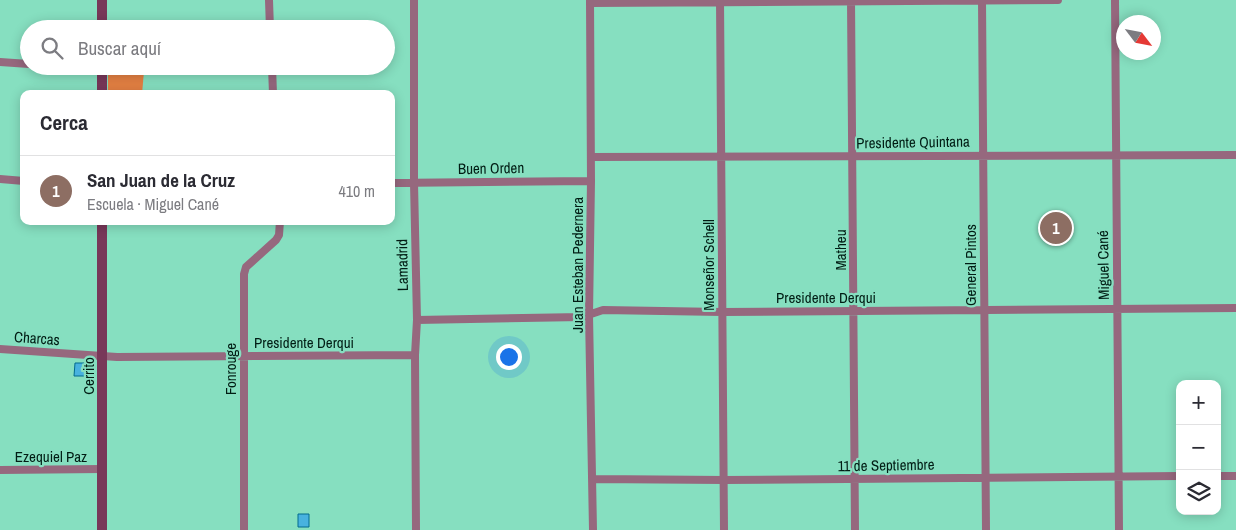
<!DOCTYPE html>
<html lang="es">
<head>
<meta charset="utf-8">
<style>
  :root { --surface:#fff; --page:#f2f2f3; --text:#2b2b33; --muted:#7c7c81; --line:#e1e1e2; --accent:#a4216f }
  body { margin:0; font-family:"Archivo Narrow",sans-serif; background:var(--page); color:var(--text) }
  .controls { position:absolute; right:15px; bottom:15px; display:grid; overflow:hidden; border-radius:10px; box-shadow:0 2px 12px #0003 }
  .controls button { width:45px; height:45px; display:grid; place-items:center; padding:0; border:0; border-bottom:1px solid var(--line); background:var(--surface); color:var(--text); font:25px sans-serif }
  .compass { position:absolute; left:1116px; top:15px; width:45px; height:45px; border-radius:50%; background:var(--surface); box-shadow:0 2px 12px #0003; rotate:122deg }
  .you { position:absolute; left:508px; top:356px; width:18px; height:18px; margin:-12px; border:4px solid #fff; border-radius:50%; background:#1a73e8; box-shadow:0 0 0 8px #1a73e833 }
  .badge { display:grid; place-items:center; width:32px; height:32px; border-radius:50%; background:var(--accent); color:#fff; font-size:16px; font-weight:700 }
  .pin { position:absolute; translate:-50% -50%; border:2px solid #fff; box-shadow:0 1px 5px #0006 }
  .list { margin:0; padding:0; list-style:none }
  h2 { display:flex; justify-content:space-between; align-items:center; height:65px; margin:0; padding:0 20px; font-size:21px }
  h2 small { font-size:16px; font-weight:400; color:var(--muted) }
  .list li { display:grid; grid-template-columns:32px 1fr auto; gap:15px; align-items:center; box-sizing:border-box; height:70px; padding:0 20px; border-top:1px solid var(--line) }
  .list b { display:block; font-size:19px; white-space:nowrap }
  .list p { margin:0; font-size:16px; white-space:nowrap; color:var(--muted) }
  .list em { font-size:16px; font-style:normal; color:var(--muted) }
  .icon { flex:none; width:28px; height:28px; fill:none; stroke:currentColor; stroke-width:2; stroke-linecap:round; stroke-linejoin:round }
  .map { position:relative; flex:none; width:1236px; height:530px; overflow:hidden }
  .search { position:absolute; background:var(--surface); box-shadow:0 2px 12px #0003; left:20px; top:20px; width:375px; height:55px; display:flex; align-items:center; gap:12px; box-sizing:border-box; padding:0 18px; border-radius:28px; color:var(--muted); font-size:19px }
  .panel { position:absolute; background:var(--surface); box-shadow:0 2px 12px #0003; left:20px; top:90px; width:375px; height:135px; border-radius:10px }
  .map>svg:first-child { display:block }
</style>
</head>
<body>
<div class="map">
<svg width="1236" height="530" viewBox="0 0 1236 530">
  <rect width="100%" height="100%" fill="#86dfc0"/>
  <path fill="#e48043" d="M108,71H144L142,94H108Z"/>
  <path fill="#48b2df" stroke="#036b8e" d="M75,363H92L95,366V376H74Z
    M298,514H309V527H298Z"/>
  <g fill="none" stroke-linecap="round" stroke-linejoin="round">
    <path stroke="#96687e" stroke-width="8" d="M269,0L270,29
      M414,0V183L417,320L415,355L416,530
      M590,0L591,181L589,315L593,530
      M720,0L724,530
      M851,0L855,530
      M982,0L986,530
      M1115,0L1119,530
      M590,3L1058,0
      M0,62L29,64
      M64,66L102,69
      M272,66L273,94
      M591,157L1236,155
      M0,179L24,181
      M391,183L591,181
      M417,320L582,317L603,310L722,312L1236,308
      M0,349L117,357L415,355
      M0,470L102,469
      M1217,476H1236
      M593,479L724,480L1180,476
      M244,530V274L246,267L276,240L279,235L280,221"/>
    <path stroke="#783859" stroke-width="10" d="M102,29V0
      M102,94V66
      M102,221V530"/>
  </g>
  <g text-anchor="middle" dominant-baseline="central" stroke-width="4.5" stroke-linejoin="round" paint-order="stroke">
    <g font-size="15" fill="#011d14" stroke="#86dfc0">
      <text transform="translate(913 142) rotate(-1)">Presidente Quintana</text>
      <text transform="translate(491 168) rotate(-1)">Buen Orden</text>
      <text transform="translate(840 250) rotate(-90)">Matheu</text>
      <text transform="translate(402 265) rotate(-91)">Lamadrid</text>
      <text transform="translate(577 265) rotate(-90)">Juan Esteban Pedernera</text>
      <text transform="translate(708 265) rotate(-90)">Monseñor Schell</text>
      <text transform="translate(970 265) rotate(-90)">General Pintos</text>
      <text transform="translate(1103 265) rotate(-91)">Miguel Cané</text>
      <text x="826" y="297">Presidente Derqui</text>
      <text transform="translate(37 338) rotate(4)">Charcas</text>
      <text x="304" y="342">Presidente Derqui</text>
      <text transform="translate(230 369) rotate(-90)">Fonrouge</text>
      <text transform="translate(88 376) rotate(-90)">Cerrito</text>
      <text x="51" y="456">Ezequiel Paz</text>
      <text transform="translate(886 465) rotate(-1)">11 de Septiembre</text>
    </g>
  </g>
</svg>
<div class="controls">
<button>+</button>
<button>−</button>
<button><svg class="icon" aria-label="layers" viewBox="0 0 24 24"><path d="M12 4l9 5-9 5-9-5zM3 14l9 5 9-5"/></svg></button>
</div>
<svg class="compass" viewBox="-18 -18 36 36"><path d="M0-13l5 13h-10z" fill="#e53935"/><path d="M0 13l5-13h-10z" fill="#7c7c81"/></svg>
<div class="you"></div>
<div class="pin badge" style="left:1056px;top:228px;background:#8d6e63">1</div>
<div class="search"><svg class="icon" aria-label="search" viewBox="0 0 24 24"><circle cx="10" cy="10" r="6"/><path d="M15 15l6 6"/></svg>Buscar aquí</div>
<section class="panel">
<h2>Cerca<small></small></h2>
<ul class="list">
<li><span class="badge" style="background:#8d6e63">1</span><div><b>San Juan de la Cruz</b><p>Escuela · Miguel Cané</p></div><em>410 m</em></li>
</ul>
</section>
</div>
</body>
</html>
